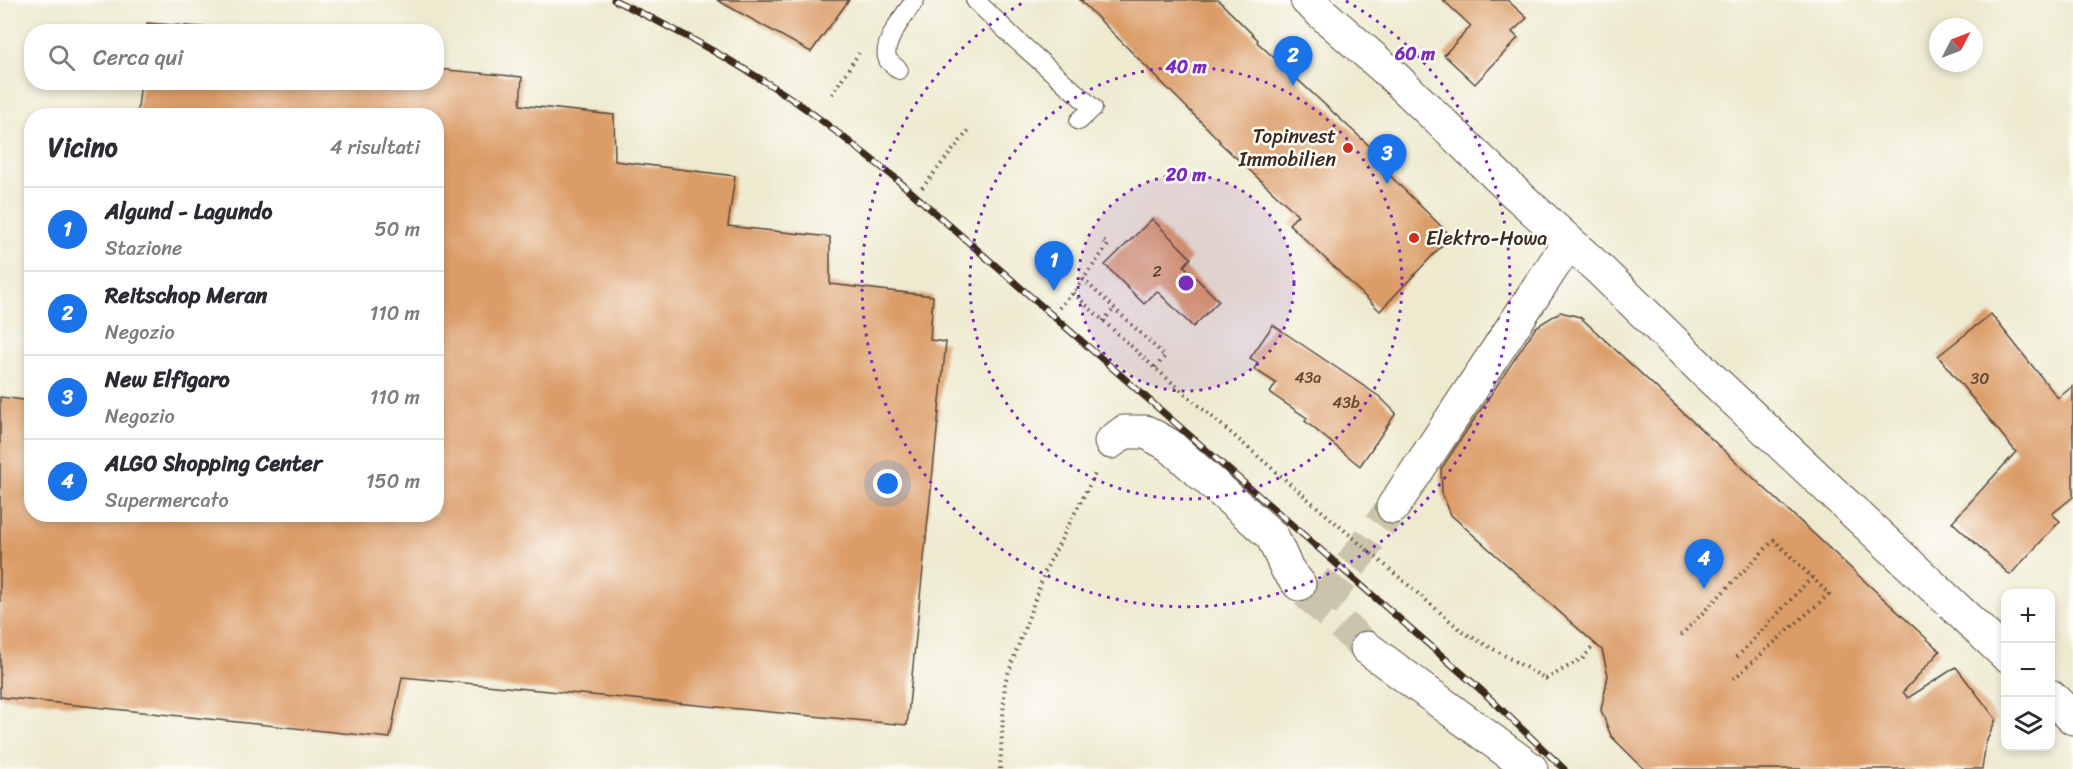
<!DOCTYPE html>
<html lang="it">
<head>
<meta charset="utf-8">
<style>
  :root { --surface:#fff; --page:#f2f2f3; --text:#2b2b33; --muted:#7c7c81; --line:#e1e1e2; --accent:#1a73e8 }
  body { margin:0; font-family:Sriracha,sans-serif; background:var(--page); color:var(--text) }
  .controls { position:absolute; right:18px; bottom:18px; display:grid; overflow:hidden; border-radius:12px; box-shadow:0 3px 9px #0003 }
  .controls button { width:54px; height:54px; display:grid; place-items:center; padding:0; border:0; border-bottom:2px solid var(--line); background:var(--surface); color:var(--text); font:30px sans-serif }
  .compass { position:absolute; left:1929px; top:18px; width:54px; height:54px; border-radius:50%; background:var(--surface); box-shadow:0 3px 9px #0003; rotate:48deg }
  .you { position:absolute; left:888px; top:484px; width:21px; height:21px; margin:-15px; border:4px solid #fff; border-radius:50%; background:#1a73e8; box-shadow:0 0 0 9px #1a73e833 }
  .badge { display:grid; place-items:center; width:39px; height:39px; border-radius:50%; background:var(--accent); color:#fff; font-size:20px; font-weight:700 }
  .pin { position:absolute; translate:-50% -50px; filter:drop-shadow(0 2px 3px #0008) }
  .pin::after { content:''; position:absolute; top:32px; width:21px; height:18px; background:inherit; clip-path:polygon(0 0,100% 0,50% 100%) }
  .list { margin:0; padding:0; list-style:none }
  h2 { display:flex; justify-content:space-between; align-items:center; height:78px; margin:0; padding:0 24px; font-size:26px }
  h2 small { font-size:20px; font-weight:400; color:var(--muted) }
  .list li { display:grid; grid-template-columns:39px 1fr auto; gap:18px; align-items:center; box-sizing:border-box; height:84px; padding:0 24px; border-top:2px solid var(--line) }
  .list b { display:block; font-size:22px; white-space:nowrap }
  .list p { margin:0; font-size:20px; white-space:nowrap; color:var(--muted) }
  .list em { font-size:20px; font-style:normal; color:var(--muted) }
  .icon { flex:none; width:33px; height:33px; fill:none; stroke:currentColor; stroke-width:2; stroke-linecap:round; stroke-linejoin:round }
  .map { position:relative; flex:none; width:2073px; height:769px; overflow:hidden }
  .search { position:absolute; background:var(--surface); box-shadow:0 3px 9px #0003; left:24px; top:24px; width:420px; height:66px; display:flex; align-items:center; gap:15px; box-sizing:border-box; padding:0 21px; border-radius:24px; color:var(--muted); font-size:22px }
  .panel { position:absolute; background:var(--surface); box-shadow:0 3px 9px #0003; left:24px; top:108px; width:420px; height:414px; border-radius:24px }
  .map>svg:first-child { display:block }
</style>
</head>
<body>
<div class="map">
<svg width="2073" height="769" viewBox="0 0 2073 769">
  <rect width="100%" height="100%" fill="#fdfcf7"/>
  <filter id="ink" filterUnits="userSpaceOnUse"><feTurbulence type="fractalNoise" baseFrequency=".0167" numOctaves="2"/><feDisplacementMap in="SourceGraphic" scale="12" xChannelSelector="R" yChannelSelector="G"/><feConvolveMatrix kernelMatrix="1 2 1 2 8 2 1 2 1" color-interpolation-filters="sRGB"/></filter>
  <filter id="wash" filterUnits="userSpaceOnUse"><feTurbulence type="fractalNoise" baseFrequency=".008" numOctaves="4" result="noise"/><feDisplacementMap in="SourceGraphic" scale="24" xChannelSelector="R" yChannelSelector="G"/><feGaussianBlur stdDeviation="1.35" result="paint"/><feColorMatrix in="noise" values="0 0 0 0 0 0 0 0 0 0 0 0 0 0 0 0 0 1.4 0 .05"/><feComposite in="paint" operator="in"/></filter>
  <g filter="url(#wash)">
    <rect width="100%" height="100%" fill="#eeead0"/>
    <g id="blocks">
      <path fill="#db9c67" d="M717,0H849L811,52Z
        M1080,0H1218L1258,40L1257,42L1377,153L1372,158L1451,236L1380,311L1289,224L1298,215L1219,142L1220,141Z
        M1443,0H1507L1527,18L1512,32L1518,38L1475,84L1444,55L1471,26Z
        M147,23L265,32H146Z
        M436,69L522,77L520,105L614,115L615,161L735,176L728,226L830,237V284L933,296L930,340L946,342L907,725L402,677L390,738L0,697V397L32,401V514H436V116H137L141,82H436Z
        M1152,219L1191,258L1184,266L1219,301L1193,327L1157,291L1144,304L1105,265Z
        M1560,312L1580,317L1940,651L1903,692L1908,698L1956,667L1996,719L1986,743L1982,769H1644L1611,736L1601,710L1608,675L1602,650L1451,515L1442,493L1441,469L1536,327Z
        M1991,314L2058,398L2073,386V497L2052,514L2060,521L2010,575L1952,522L2016,452L1938,356Z
        M1273,325L1380,397L1396,413L1360,466L1305,421L1307,418L1270,393L1276,383L1254,369L1258,363L1250,358Z"/>
    </g>
  </g>
  <g filter="url(#ink)">
    <use href="#blocks" fill-opacity="0" stroke="#564739" stroke-width="1.5"/>
    <g fill="none" stroke-linecap="round" stroke-linejoin="round">
      <path stroke="#cac4ac" stroke-width="33" stroke-dasharray="33 16" stroke-linecap="butt" d="M1306,592L1367,648
        M1322,605L1393,507"/>
      <g stroke="#564739" stroke-width="20">
        <path id="service" d="M975,0L1014,38L1093,108L1079,121
          M899,70C896,67 891,64 888,60C880,44 906,13 915,0"/>
      </g>
      <g stroke="#564739" stroke-width="35">
        <path id="minor" d="M1111,442L1124,432H1146L1169,445L1272,536L1287,569L1299,584
          M1393,507L1569,242
          M1367,648L1531,769"/>
      </g>
      <g stroke="#564739" stroke-width="35">
        <path id="secondary" d="M1307,0L1391,74L1513,191L1598,268L1710,377L2006,655
          M2050,696L2073,718"/>
      </g>
      <path stroke="#564739" stroke-width="4" stroke-dasharray="1.5 4.5" stroke-linecap="butt" d="M832,94L859,53
        M922,188L969,130
        M1083,279L1165,356L1155,368
        M1073,293L1155,368L1463,632L1546,679L1583,658L1595,644
        M1059,308L1073,293L1108,245L1102,240
        M1103,321L1114,309
        M1681,635L1774,540L1829,594L1731,681
        M1737,657L1812,577
        M1000,769L1005,682L1046,569L1096,472"/>
      <use href="#service" stroke="#fff" stroke-width="18"/>
      <use href="#minor" stroke="#fff" stroke-width="33"/>
      <use href="#secondary" stroke="#fff" stroke-width="33"/>
      <g stroke="#3b2a1e" stroke-width="7">
        <path id="rail" d="M614,0C668,25 721,54 772,86C815,113 854,146 894,177L1482,691L1564,769"/>
      </g>
      <use href="#rail" stroke="#fdfcf7" stroke-width="4.5" stroke-dasharray="14" stroke-linecap="butt"/>
    </g>
  </g>
  <circle cx="1186" cy="283" r="108" fill="#7b2cbf" fill-opacity=".12"/>
  <g fill="none" stroke="#7b2cbf" stroke-width="3" stroke-dasharray="3 6">
    <circle cx="1186" cy="283" r="108"/>
    <circle cx="1186" cy="283" r="216"/>
    <path d="M1346 1A324 324 0 1 1 1026 1"/>
  </g>
  <g fill="#c8321e" stroke="#fdfcf7" stroke-width="2">
    <circle cx="1348" cy="148" r="6"/>
    <circle cx="1414" cy="238" r="6"/>
  </g>
  <g text-anchor="middle" dominant-baseline="central" stroke-width="5" stroke-linejoin="round" paint-order="stroke">
    <g font-size="16" fill="#634630">
      <text x="1157" y="271">2</text>
      <text x="1308" y="377">43a</text>
      <text x="1980" y="378">30</text>
      <text x="1346" y="402">43b</text>
    </g>
    <g font-size="20" fill="#3b2a1e" stroke="#fdfcf7" text-anchor="end">
      <text x="1336" y="136">Topinvest<tspan x="1336" dy="23">Immobilien</tspan></text>
      <text x="1426" y="238" text-anchor="start">Elektro-Howa</text>
    </g>
  </g>
  <circle cx="1186" cy="283" r="9" fill="#7b2cbf" stroke="#fdfcf7" stroke-width="3"/>
  <g font-size="18" text-anchor="middle" font-weight="bold" fill="#7b2cbf" stroke="#fdfcf7" stroke-width="5" stroke-linejoin="round" paint-order="stroke">
    <text x="1415" y="60">60 m</text>
    <text x="1186" y="73">40 m</text>
    <text x="1186" y="181">20 m</text>
  </g>
</svg>
<div class="controls">
<button>+</button>
<button>−</button>
<button><svg class="icon" aria-label="layers" viewBox="0 0 24 24"><path d="M12 4l9 5-9 5-9-5zM3 14l9 5 9-5"/></svg></button>
</div>
<svg class="compass" viewBox="-18 -18 36 36"><path d="M0-13l5 13h-10z" fill="#e53935"/><path d="M0 13l5-13h-10z" fill="#7c7c81"/></svg>
<div class="you"></div>
<div class="pin badge" style="left:1054px;top:291px">1</div>
<div class="pin badge" style="left:1293px;top:86px">2</div>
<div class="pin badge" style="left:1387px;top:184px">3</div>
<div class="pin badge" style="left:1704px;top:589px">4</div>
<div class="search"><svg class="icon" aria-label="search" viewBox="0 0 24 24"><circle cx="10" cy="10" r="6"/><path d="M15 15l6 6"/></svg>Cerca qui</div>
<section class="panel">
<h2>Vicino<small>4 risultati</small></h2>
<ul class="list">
<li><span class="badge">1</span><div><b>Algund - Lagundo</b><p>Stazione</p></div><em>50 m</em></li>
<li><span class="badge">2</span><div><b>Reitschop Meran</b><p>Negozio</p></div><em>110 m</em></li>
<li><span class="badge">3</span><div><b>New Elfigaro</b><p>Negozio</p></div><em>110 m</em></li>
<li><span class="badge">4</span><div><b>ALGO Shopping Center</b><p>Supermercato</p></div><em>150 m</em></li>
</ul>
</section>
</div>
</body>
</html>
